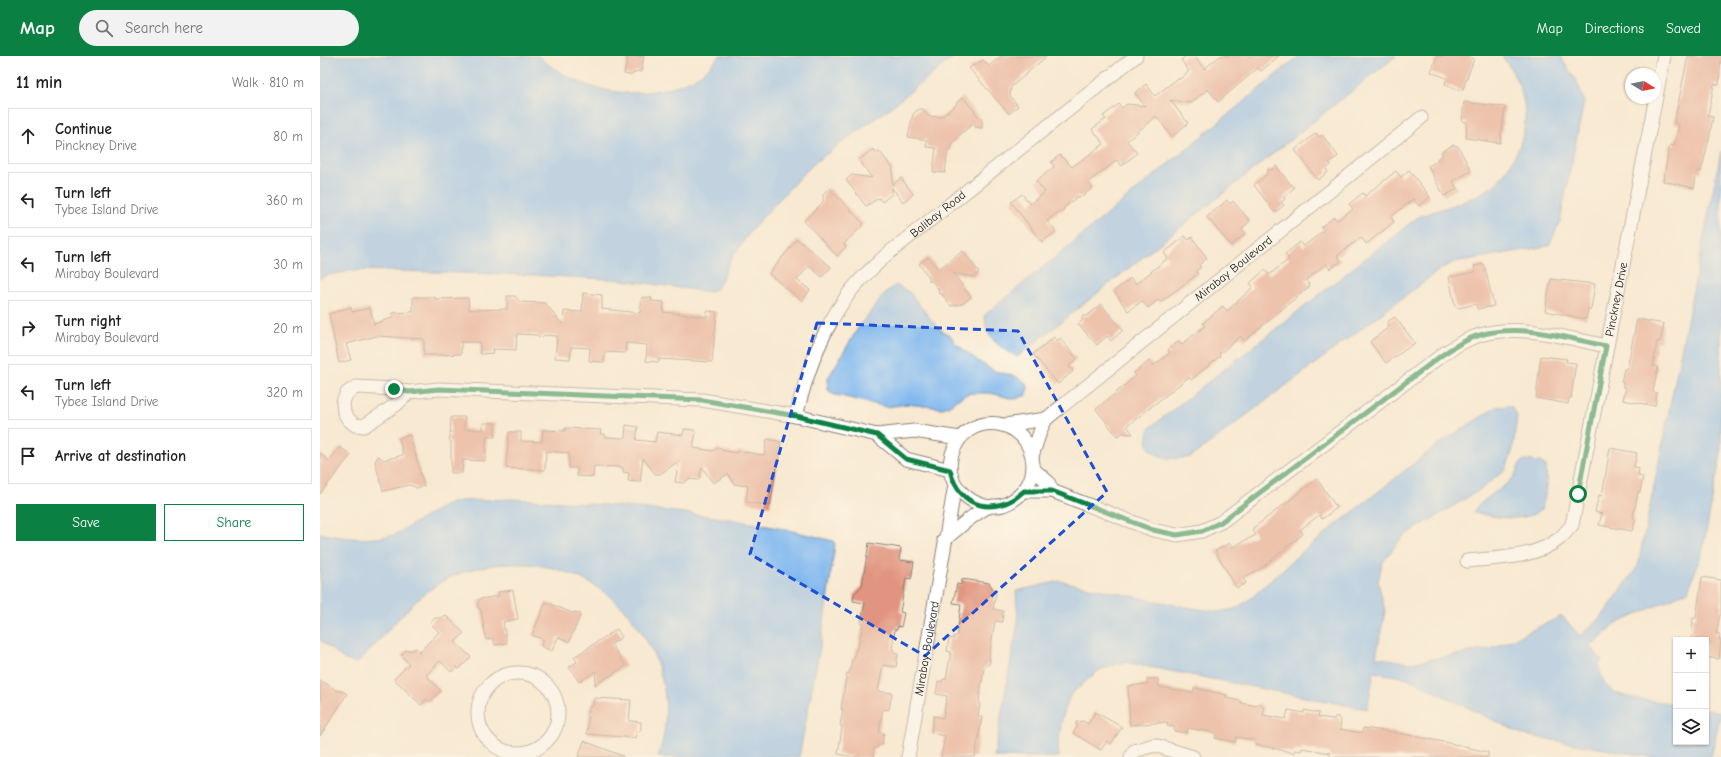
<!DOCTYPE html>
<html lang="en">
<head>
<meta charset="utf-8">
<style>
  :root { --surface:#fff; --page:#f2f2f2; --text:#202124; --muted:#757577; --line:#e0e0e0; --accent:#0b8043 }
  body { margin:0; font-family:"Comic Neue",sans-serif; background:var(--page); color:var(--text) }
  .controls { position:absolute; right:12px; bottom:12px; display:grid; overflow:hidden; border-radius:0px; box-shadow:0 1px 3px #0004 }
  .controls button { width:36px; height:36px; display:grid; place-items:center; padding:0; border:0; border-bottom:1px solid var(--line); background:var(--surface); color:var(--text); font:20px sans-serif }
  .compass { position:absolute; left:1305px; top:12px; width:36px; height:36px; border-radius:50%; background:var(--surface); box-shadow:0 1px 3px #0004; rotate:100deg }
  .stop { position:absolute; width:12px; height:12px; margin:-9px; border:3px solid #0b8043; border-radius:50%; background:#fff }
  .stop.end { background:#0b8043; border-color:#fff; box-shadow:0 1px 4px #0008 }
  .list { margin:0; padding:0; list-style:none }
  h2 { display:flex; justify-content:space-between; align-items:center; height:52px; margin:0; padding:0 16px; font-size:17px }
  h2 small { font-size:13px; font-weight:400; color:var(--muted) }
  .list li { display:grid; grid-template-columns:26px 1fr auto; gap:12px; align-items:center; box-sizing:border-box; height:56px; margin:0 8px 8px; padding:0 8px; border:1px solid var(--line); border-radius:0px }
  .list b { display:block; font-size:15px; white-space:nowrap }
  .list p { margin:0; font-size:13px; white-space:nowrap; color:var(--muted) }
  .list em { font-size:13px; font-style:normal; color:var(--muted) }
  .actions { display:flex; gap:8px; padding:12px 16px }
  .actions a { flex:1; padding:9px 0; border:1px solid var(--accent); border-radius:0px; text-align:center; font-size:14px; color:var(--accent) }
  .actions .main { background:var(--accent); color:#fff }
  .icon { flex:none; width:22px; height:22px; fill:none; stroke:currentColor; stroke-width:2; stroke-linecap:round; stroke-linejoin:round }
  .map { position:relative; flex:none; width:1401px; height:701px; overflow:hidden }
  header { display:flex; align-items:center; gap:24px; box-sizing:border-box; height:56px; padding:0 20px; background:var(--accent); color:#fff }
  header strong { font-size:19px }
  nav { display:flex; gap:22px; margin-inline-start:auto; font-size:14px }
  .search { width:280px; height:36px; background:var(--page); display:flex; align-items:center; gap:10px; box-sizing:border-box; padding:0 14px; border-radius:22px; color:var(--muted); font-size:15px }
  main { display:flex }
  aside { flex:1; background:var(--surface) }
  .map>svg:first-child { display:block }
</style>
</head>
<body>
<header>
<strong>Map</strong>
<div class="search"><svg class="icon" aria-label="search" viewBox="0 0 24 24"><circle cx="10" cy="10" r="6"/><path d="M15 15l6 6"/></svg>Search here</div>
<nav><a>Map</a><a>Directions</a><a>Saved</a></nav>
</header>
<main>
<aside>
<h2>11 min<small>Walk · 810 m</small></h2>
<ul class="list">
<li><svg class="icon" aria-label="ahead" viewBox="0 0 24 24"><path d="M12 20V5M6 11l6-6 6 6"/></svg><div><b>Continue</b><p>Pinckney Drive</p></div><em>80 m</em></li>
<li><svg class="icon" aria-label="left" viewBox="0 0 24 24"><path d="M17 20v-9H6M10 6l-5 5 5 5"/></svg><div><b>Turn left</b><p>Tybee Island Drive</p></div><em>360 m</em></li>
<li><svg class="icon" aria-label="left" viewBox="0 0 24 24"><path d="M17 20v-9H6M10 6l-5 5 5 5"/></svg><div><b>Turn left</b><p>Mirabay Boulevard</p></div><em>30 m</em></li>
<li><svg class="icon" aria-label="right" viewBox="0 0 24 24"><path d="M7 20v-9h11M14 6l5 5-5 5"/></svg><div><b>Turn right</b><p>Mirabay Boulevard</p></div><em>20 m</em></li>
<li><svg class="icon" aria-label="left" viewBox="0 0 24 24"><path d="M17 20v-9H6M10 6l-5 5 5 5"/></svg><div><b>Turn left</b><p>Tybee Island Drive</p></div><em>320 m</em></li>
<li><svg class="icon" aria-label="arrive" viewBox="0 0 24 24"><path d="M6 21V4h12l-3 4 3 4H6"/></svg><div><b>Arrive at destination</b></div></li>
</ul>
<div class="actions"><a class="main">Save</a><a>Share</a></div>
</aside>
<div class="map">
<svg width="1401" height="701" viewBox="0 0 1401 701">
  <rect width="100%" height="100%" fill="#fcf5e5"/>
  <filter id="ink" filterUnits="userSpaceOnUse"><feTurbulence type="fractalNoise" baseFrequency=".025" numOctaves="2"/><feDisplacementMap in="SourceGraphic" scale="8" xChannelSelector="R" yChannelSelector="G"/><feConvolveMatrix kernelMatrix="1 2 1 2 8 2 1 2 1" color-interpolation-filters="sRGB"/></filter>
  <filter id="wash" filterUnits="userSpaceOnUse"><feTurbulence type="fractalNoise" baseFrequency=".012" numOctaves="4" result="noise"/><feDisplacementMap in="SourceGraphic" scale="16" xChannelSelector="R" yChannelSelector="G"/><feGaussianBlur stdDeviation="0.9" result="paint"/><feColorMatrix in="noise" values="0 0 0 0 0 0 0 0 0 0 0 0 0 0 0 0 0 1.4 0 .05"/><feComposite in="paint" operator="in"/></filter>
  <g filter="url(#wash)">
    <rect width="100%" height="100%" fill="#f8e9d2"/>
    <path fill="#80b8f0" stroke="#4e6a86" d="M0,0H218C256,33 303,45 352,31C371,26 388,16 399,0H635L571,51L497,105L480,121L431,174L409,207L398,231L390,236L302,224L212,219L40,214L8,219L0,223Z
      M979,0H1076L697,301C678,289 665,283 665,259Z
      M1182,0H1240L1257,26L1264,45L1240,165L1229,190L1134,206L1122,212L871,401C849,406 816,400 831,371L1098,161C1122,152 1154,145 1174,129C1181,123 1188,113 1192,105C1214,68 1207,33 1182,0Z
      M1401,95V397L1382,497L1368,535L1294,569L1270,591L1282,604L1278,609C1281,617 1282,626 1289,632C1301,644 1339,645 1356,648V686H1386V653L1401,656L1391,701H1331L1204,679L1087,622L1054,616L1047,653L804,606L779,614L750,639L742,663L738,691L739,701H674L698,565L696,535L740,525L860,550L898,556L915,553L930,543L982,496L1116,390L1176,351L1191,350L1197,360L1193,393L1186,413L1161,433L1082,481L1062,507L1058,526L1065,555L1056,601L1090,607L1174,592L1242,560L1260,580L1284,558L1318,510Z
      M576,229L589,236L618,272L631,280L635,287L658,305L674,315L695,320L705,326L708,330L707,339L695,343L670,337H652L644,339L628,350L622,352L587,348L567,351L512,338L508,334V322L540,269L566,236Z
      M1204,404L1220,406L1226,410L1227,430L1222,453C1203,468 1175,461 1153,456C1163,442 1180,435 1192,423C1198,417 1197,408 1204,404Z
      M192,443C299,449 409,457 513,485L515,488L502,580L479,701H338C350,666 348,629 332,595C297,520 215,490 138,518C94,535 70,577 37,607L25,604L0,584V477C23,483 51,485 74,479L127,448L140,445Z"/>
    <g id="blocks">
      <path fill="#e1947f" d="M308,0H324L321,16L317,15L311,19L304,18Z
        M681,0H727L691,31L690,40L698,50L689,58L649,12L663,4L669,10Z
        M866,0H874L884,13L900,0H959L941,15L938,12L898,46L888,33L871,47L850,44L868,67L852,81L836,60L807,85L817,97L802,110L797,104L768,126L773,132L759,142L758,140L744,152L743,155H739L727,165L736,175L722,186L691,146L702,138L710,148L725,136L716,125L734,111L731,106L740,99L752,111L784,88L772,73L786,63L783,60L799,48L802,52L807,48L825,50L815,37L826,28L835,40L857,23H860L869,15L861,4Z
        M1117,0H1147L1154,3L1142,35L1125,28L1127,22L1111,16Z
        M1368,0H1401L1399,29L1394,28L1388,60L1393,61L1389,83L1381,116L1377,115L1374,132L1343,125L1350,89L1354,90L1359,68L1354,67Z
        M643,41L662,65V72L655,71L653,68L638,80L637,83L631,88V93L628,95L625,117L613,116L616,92L606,91L607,84L588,81L593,58L599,53H603L608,60L621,61L636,49L637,46Z
        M1144,46L1185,51L1180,87L1146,82L1147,66L1142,65Z
        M996,77L999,81L1002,79L1018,100L1009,107L1011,109L1006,113L1008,116L998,124L975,94Z
        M1133,89L1138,90L1151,115L1133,125L1137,133L1124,140L1108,110L1118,105L1117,103L1123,99L1121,96Z
        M553,93L557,97L559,95L573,112L572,129L581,122L593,138L583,146L572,132V138L562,146L559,142L546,150L526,124L532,119L552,122L539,104Z
        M956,110L974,132L964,141L965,143L961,146L964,149L955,157L934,129L947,118L948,113L952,114Z
        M1089,114L1110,141L1099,150L1093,143L1071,161L1074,166L1046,188L1041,181L1017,200L1021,205L1010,213L1006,208L986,224L990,230L924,285L921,280L899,298L900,300L871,324L869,321L807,370L813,378L803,377L797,380L776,353L816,320L814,317L829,305L833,310L850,297L848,294L859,285L861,289L885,270L883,267L903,250L907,255L933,231L930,227L945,214L949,219L969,203L965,198L980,186L983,191L1004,174L1001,171L1014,161L1017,164L1033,153L1029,148L1043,137L1045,140L1076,115L1081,121Z
        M509,132L544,168L524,188L526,191L517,200L484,165L503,146V138Z
        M907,144L910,148L913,145L930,165L922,173L925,178L911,190L887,161Z
        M865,180L869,184L872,181L887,202L879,209L881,211L876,215L878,218L840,246L838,244L828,252L822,245L808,255L794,235L811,222L816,228L848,202L844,197Z
        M477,183L511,211L502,221L489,210L477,224L490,234L482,245L449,218Z
        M643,195L659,216L654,221L633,217L651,241L642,248L631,250L622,238L618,237L619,234L612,225H609V221L599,208L608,201L618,213Z
        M1164,208L1174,250L1157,253L1156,248L1139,252L1135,250L1129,221L1155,216L1154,210Z
        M1231,223L1275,228L1271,253H1268L1266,263L1225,255Z
        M263,237L282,239V253L320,257L322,241L332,242L331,245L344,246L343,256L387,261V255L397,256L392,306L339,303V306L326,305L327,289L306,287L305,297L285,296L284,306L269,305L270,292L251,291L250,303L235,302L237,280L224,279L221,282L217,279L197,278L196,294L173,293L174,297L160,298V286H141V298L115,299H104V283L57,280L26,288L31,304L19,307L9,258L31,251L32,256L50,252L54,268L72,262V257L93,256V241H115V243L148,242L149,254L187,253V240H195L200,246L225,247L243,269L244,255L262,256Z
        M781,248L803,274L791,285L787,280L777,289L758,268L762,265V260H767Z
        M1075,261L1095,287L1066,307L1050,286L1070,270L1067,266Z
        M1317,263L1344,268L1340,286L1337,285L1333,310L1338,311L1333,336L1337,337L1335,350L1303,344L1306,331H1303V326H1301L1304,313H1307Z
        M734,281L737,285L740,282L757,303L749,310L753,315L738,328L713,298Z
        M1221,300L1247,303L1246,306L1256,307L1251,342H1249L1248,348L1216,342Z
        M131,361H145L144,373L163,374V367H175V381H167L165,405L143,404L142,417H131V386L129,383L130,381Z
        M306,369L318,371L316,384L335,386L337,376L363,379L364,373L374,374L376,376L373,392L393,395L399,391L401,394L416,397L417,395L444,399L447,383L461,386L450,450L426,446L428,430L414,428L408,418L393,427L382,411L379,424L369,423L363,427L355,426L359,405L340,418H335L323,402L320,426L308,425L309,417L303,416V412L301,411L274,410L273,421L257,420V412H249V397L226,395L225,414L186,412L189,376H201V385L222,386L223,374L245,375V372L281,374L280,378H285V381L305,382Z
        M90,379L104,430L97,432L90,429L63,435L55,406L58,400L64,404L83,399L79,382Z
        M20,391L31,399L0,438V397L9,405Z
        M1290,392L1317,397L1314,411L1319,412L1318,420L1323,421L1320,436H1318L1313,461L1315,464L1312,475L1279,469L1282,458L1275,456L1279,439L1282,440Z
        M997,423L1017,452L1002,463L999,459L980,474L983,478L946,508V509L923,522L926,527L917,532L895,495L910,487L912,491L936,479L932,473Z
        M549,487L581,492L579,504L594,506L591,523L586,522L580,556L584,557L581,571L578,570L577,574L575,573L572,593L574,594V597L578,598L576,611L563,609L558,635L572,637L569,654L563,653L559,676L564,677L562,689H558L557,692H554L553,701H532L518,698L522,671L520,669L523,653H521L527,617L529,618L532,604L534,602L536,593L538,591L543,568L541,567L545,547L533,545L534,538L542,530Z
        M1382,521L1401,524V559H1400L1396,578H1400L1399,584H1401L1399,603L1386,601V584H1371L1373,562H1376Z
        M642,523L669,527L676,537L673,553L683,555L682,566L675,565L669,601L670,607L664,612L659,644L660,646L658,661H662L655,701H621L625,680L611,677L614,660L623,662L627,640L616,638L618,625L622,626L623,623H626L631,596L627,595L629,582L634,583V580H637L641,548L633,547L637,528L641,529Z
        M193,534L198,563L183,566L187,587L175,589L173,582L166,584L161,554L158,552V547L160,543L179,540L178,536Z
        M226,546L252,557L255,556L261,558L249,586L238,581L232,595L221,590L224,584L212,579Z
        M125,559L144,577L135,586L151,601L139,613L136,611L131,616L120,605L106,619L121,635L109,646L106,643L101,649L74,623L89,608L81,599L86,594H93L96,592L99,596L119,576L110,567L115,562H122Z
        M297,573L302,581L291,588L306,610L275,629L276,615L259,626L249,611L257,606L254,601Z
        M827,623H838L839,631L873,637L874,632L907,639L906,642L921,645V647L936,650L940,647L944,653L943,659L966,663L968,654L984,657V654L999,657L998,661L1013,663L1017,660L1021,666L1020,673L1042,677L1043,672L1073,676L1149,691V692L1168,696V701H1010V697L982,692L981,695L975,694L974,697L935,688L934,684L916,681L915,686L895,682L896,677L868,672L867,677L854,675L855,671L847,670L848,666L810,669L808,630L827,628Z
        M0,624L18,635H21L27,638L0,680Z
        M274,642L311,644L309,665L321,666V673L316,678L315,682L267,678L269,650H273Z
        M775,656L802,671L791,688L787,685L781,694L753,677L757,671L756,666L763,665L768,668Z
        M264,685L303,700V701H258Z"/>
    </g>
  </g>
  <g filter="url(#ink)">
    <use href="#blocks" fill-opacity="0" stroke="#8a8277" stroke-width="1"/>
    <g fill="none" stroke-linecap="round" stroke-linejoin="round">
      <g stroke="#8a8277" stroke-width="15">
        <g id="street">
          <path d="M89,336L77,348L44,370L35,369L29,364L24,357L23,346L27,337L36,331L75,333L89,336L119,333L382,344L476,360L557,379L594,375L640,382"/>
          <path id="s1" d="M476,360C486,318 501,276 527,240C537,225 552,213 565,200L816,0"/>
          <path d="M685,369L726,363"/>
          <path d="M557,379L586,403L630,414"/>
          <path id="s2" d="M712,400L721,373L726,363L1101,62"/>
          <path d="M713,413L728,426L732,435"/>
          <path d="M704,435H732L833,474L857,479L882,475L901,466L1122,299C1134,291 1146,283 1160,279C1201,267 1245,282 1287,290"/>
          <path d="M624,484C636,474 654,457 668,451C672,449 678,451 683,449C700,443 714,427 713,408C710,360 646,352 632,398C624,425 644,445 668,451"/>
          <path id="s3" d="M1147,505C1177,502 1215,502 1239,483C1244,479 1248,473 1252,469L1344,0"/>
          <circle cx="198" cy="657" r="40"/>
          <path id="s4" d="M588,701L635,429"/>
          <path d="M811,701L814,695L834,689L873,701"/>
        </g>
      </g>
      <use href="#street" stroke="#fff" stroke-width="13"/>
    </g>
  </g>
  <g fill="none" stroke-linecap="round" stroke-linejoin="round" filter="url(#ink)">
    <path stroke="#0b8043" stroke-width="5" d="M74,333L89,336L119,333L382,344L476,360L557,379L586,403L630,414C639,453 676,461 704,435H732L833,474L857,479L882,475L901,466L1122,299C1134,291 1146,283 1160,279C1201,267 1246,282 1286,290L1258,438"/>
  </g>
  <path d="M0 0H1401V701H0ZM497,267L698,275L787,436L605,600L430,498Z" fill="#f8e9d2" fill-opacity=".55" fill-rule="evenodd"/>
  <path fill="none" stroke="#1d4ed8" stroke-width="3" stroke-dasharray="8 5" stroke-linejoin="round" d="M497,267L698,275L787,436L605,600L430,498Z"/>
  <g text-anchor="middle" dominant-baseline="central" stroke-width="3" stroke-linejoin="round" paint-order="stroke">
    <g font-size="12" fill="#1c1c1c" stroke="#fcf5e5">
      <text stroke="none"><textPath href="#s1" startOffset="254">Balibay Road</textPath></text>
      <text stroke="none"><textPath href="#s2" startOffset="280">Mirabay Boulevard</textPath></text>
      <text stroke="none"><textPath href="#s3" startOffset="345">Pinckney Drive</textPath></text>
      <text stroke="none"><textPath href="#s4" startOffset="110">Mirabay Boulevard</textPath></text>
    </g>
  </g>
</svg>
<div class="controls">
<button>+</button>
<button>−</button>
<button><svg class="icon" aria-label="layers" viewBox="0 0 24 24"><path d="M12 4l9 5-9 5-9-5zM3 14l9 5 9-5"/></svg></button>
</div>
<svg class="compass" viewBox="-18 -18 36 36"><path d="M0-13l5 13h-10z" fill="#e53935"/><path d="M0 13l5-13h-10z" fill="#757577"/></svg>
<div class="stop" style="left:1258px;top:438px"></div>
<div class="stop end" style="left:74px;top:333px"></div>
</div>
</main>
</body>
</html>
